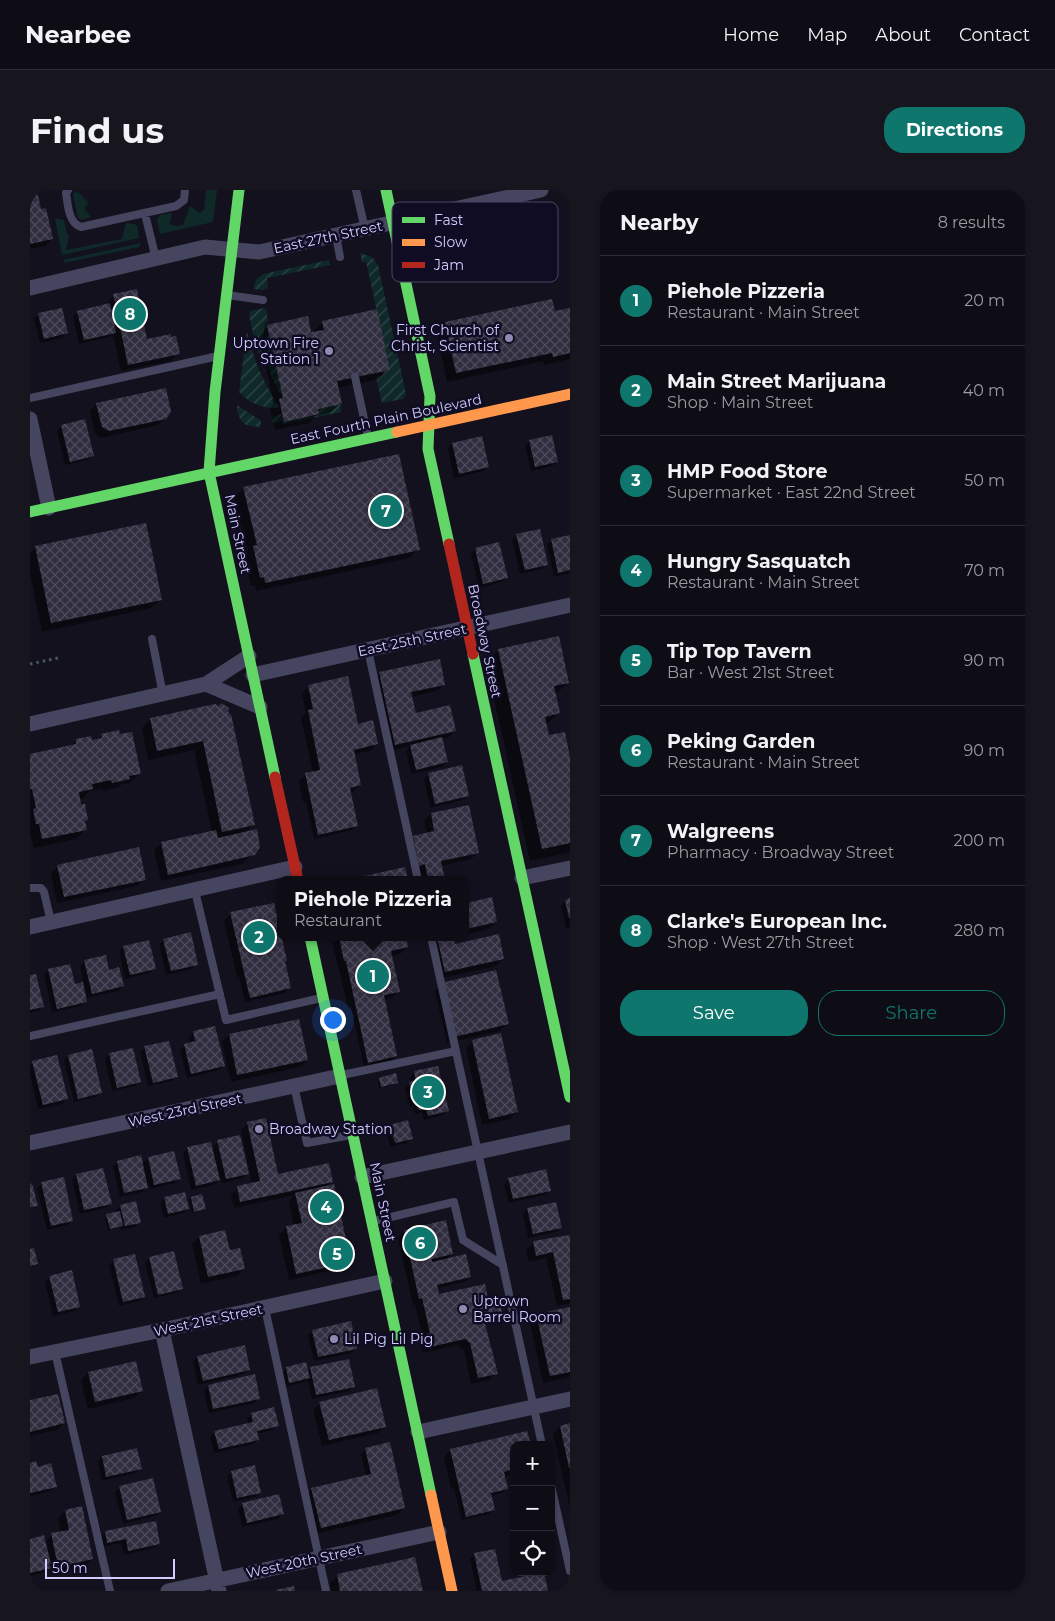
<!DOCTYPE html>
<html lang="en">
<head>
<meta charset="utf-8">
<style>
  :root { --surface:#0e0d16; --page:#17161f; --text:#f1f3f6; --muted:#9b9ca1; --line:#2e2d35; --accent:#0f766e }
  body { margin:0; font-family:Montserrat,sans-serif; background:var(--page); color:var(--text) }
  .controls { position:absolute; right:15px; bottom:15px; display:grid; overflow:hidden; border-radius:10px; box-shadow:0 1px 4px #0004 }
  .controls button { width:45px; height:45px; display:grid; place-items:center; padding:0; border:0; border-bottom:1px solid var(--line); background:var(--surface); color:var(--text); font:25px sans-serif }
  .scale { position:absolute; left:15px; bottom:12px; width:130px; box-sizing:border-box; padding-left:5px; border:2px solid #d1cdff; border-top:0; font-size:14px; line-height:18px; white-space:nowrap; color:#d1cdff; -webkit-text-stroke:4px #0f0c23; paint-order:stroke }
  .you { position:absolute; left:302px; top:829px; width:18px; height:18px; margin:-12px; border:4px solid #fff; border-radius:50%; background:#1a73e8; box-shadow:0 0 0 8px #1a73e833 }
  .badge { display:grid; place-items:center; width:32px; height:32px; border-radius:50%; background:var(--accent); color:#fff; font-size:16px; font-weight:700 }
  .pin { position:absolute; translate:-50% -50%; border:2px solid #fff; box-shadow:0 1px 5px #0006 }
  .popup { position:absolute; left:247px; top:686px; width:192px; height:65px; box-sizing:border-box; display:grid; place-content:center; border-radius:10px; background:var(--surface); filter:drop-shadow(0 1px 4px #0005); font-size:16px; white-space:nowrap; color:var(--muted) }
  .popup b { font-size:19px; color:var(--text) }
  .popup::after { content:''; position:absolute; left:50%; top:100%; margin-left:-10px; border:10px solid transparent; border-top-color:var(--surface) }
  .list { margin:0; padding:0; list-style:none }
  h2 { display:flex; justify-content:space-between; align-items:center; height:65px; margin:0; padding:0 20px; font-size:21px }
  h2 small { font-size:16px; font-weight:400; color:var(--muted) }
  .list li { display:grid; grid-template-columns:32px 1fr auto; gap:15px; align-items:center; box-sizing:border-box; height:90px; padding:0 20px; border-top:1px solid var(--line) }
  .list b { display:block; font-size:19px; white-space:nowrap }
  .list p { margin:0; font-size:16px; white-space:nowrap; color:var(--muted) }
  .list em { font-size:16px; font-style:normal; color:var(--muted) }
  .actions { display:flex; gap:10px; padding:15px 20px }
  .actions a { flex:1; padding:11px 0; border:1px solid var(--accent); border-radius:20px; text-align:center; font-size:18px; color:var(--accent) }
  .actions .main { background:var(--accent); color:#fff }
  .icon { flex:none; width:28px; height:28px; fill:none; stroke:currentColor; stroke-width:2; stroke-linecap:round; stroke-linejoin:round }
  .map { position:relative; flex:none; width:540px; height:1401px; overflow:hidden; border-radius:20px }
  header { display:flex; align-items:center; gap:30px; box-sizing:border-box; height:70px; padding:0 25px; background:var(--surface); border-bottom:1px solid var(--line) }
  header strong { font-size:24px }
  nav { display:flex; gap:28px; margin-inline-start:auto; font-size:18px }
  .intro { display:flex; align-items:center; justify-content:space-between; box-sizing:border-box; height:120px; padding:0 30px }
  h1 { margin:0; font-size:35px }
  .button { padding:12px 22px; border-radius:20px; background:var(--accent); color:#fff; font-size:18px; font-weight:700 }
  main { display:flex; gap:30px; padding:0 30px }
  aside { flex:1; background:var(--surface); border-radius:20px; box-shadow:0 1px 4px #0004 }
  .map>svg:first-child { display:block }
</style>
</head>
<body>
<header>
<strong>Nearbee</strong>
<nav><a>Home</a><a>Map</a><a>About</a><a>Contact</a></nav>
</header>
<div class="intro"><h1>Find us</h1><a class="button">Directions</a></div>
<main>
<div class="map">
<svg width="540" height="1401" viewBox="0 0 540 1401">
  <defs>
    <pattern id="garden-furrows" width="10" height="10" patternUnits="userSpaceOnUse" patternTransform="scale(1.25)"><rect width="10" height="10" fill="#0f2929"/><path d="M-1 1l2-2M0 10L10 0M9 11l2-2" fill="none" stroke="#314749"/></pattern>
    <pattern id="building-cross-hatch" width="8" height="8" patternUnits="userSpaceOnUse" patternTransform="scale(1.25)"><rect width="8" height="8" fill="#312e40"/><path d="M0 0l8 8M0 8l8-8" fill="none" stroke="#4e4b5d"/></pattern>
  </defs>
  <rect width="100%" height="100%" fill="#13111e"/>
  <path fill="#0f2929" d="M176,0H187L183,32L130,44L127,30L130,25L141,23L142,25L139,34L146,36L153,35L160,16L170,23L174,19Z
    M47,1L59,13L54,18L61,27L51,30L48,28L43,4Z
    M25,28L34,30L37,44L39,46L36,60L92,49L96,33L104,34L107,36L109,48L32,65Z
    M111,53L109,57L34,73L33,70Z"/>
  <path fill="url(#garden-furrows)" d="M330,63L342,67L348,75L376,204L373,209L352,213L346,187L353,185V181L360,180L336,72H332Z
    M299,70L300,75L237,88L238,98L232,100L223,99L226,90L233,84Z
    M234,118L236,120L238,131L235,132L232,155L233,178L225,153L219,125L220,121Z
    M239,139L253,208C239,187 232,165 239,139Z
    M217,141C223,169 234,194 250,218C234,219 220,214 209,202Z
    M310,214L311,222L253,234L252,231L243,233L242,227L252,224L254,232L289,225L288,219Z
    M207,215L230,230L231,233L230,239C225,235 224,237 219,236C210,234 207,223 207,215Z"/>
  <path fill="#0007" d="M0,3L10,21L22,49L15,56L0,59Z
    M84,106L116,150L148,164L141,171L91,181L83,144L80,147L49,154L43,126L48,122L77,115V113Z
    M540,119V169L514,175L513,171L417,192L407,142L416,133L524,122Z
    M9,125L36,143L32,148L10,153L4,129Z
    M293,132L358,179L349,189L307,198L310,213L301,222L286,226L279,233L245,240L240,219L244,215L229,145L238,136L280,144L284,143V141Z
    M67,214L135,228L128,235L71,248L65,244L60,221Z
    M32,236L62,266L58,270L35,275L27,241Z
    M500,251L527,272L522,276L501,281L495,256Z
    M422,254L458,277L453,281L424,288L418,258Z
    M214,298L388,359L379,368L226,401L225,395L221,396L214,366L218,362L204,307Z
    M487,345L517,375L512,379L490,384L482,350Z
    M539,346L540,383L524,387L517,355L521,351Z
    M6,358L131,409L121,418L12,442L0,383V363Z
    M445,359L476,388L472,392L449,398L441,364Z
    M469,460L538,492L525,505L528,523L515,536L518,547L540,572V662L500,671L456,472Z
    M350,483L414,494L407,501L381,507L385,524L425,541L418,548L412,549L417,572L412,577L381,584L376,561L380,556L358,561L343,490Z
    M279,496L327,535L347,554L340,561L324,564L330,595L323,602H319L326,636L322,640L284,649L276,612H273L269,591L276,584L283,583L271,528L276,523L272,503Z
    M196,521L223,634L214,644L227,661L212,674L131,691L124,660L132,653L182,642L164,560L118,570L112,538L121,529Z
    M72,545L109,584L100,593L92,594L89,597L73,601L72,599L59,601L53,608L49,609L57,630L54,633L55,640L46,649L4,658L0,642V565L40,556L46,551H66Z
    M398,584L438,606L433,610L400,618L394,589Z
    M401,624L448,662L441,669L411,676L414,690H390L388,681L382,682L376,654L383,647L397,644L394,631Z
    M28,676L114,689L107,696L27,713L21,683Z
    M461,708L466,732L459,739L436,744V714Z
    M540,710V737L536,738L531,715L536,711Z
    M201,724L259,798L255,803L215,812L209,786L207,787L194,731Z
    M301,747H375L377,757L370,764L361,766L369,801L362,808L354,810L366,866L361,871L334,877L321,817L318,818Z
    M399,747H422L424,756L473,769L466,776L408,789Z
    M134,750L167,774L162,779L136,785L129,754Z
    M93,757L124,779L120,783L95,789L89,762Z
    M55,771L78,781L92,796L88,801L57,808L50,776Z
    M39,776L44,796L56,811L51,816L22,822L14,785L18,780Z
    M0,786L13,817L8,821L0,823Z
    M412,794L477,834L470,841L417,853L405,801Z
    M268,830L277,870L270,877L201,892L192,852L199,845Z
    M163,842L193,876L189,880L157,888L150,860L155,855L160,854L159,847Z
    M443,851L487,922L480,929L452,935L436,858Z
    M115,858L146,886L142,891L118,896L110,862Z
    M80,864L109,892L105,896L82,901L75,869Z
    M38,866L71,903L66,907L44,912L34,870Z
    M3,872L36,909L32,914L8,919L0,884V875Z
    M385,882L417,921L413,925L394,930L392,922L385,924L383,916L380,917L375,898L382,893L380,887Z
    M350,889L366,893L364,895L349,898L348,891Z
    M218,933L247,985L301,992L296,997L319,1071L312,1078L259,1090L249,1045L256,1038L264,1036L259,1011L265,1005L204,1018L201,1005L208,998L222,994L211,940Z
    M361,936L381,948L377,953L360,957L356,940Z
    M188,952L218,983L213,988L192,993L190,988L184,995L161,1000L153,963L157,959L180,953L181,958Z
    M143,963L149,989L145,993L120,999L119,995L112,1002L90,1007L83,976L88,972L112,975L118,968Z
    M46,985L80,1013L76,1018L50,1024L42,990Z
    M479,989L519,1000L515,1005L479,1013L474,994Z
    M12,993L42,1031L37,1035L17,1040L7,998Z
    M135,1008L158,1019L153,1023L134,1028L130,1012Z
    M161,1008L174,1019L172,1021L162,1023L159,1010Z
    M90,1016L110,1032L105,1037L90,1040V1037L78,1040L75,1028L86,1023V1020Z
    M498,1019L530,1037L526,1042L498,1048L493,1024Z
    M375,1041L422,1064L416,1070L440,1087L435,1092L407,1098L408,1106L458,1114L471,1126L464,1133L454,1135L466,1183L459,1190L441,1194L434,1160L427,1155L393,1163L391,1151L393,1149L385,1114L383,1115L368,1048Z
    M540,1046V1113L527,1116L516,1068L499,1072L496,1060L503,1053Z
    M169,1047L199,1062L214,1078L207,1086L171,1094L162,1054Z
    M120,1068L152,1098L147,1103L124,1108L115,1073Z
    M84,1070L113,1107L109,1111L89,1116L79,1075Z
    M20,1087L49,1116L44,1121L23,1126L15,1091Z
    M540,1118V1187L513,1193L500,1132L507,1125Z
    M283,1141L326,1159L321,1163L284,1171L278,1145Z
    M167,1167L219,1180L214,1184L168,1195L163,1172Z
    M256,1178L277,1182L281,1178L324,1196L319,1201L282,1209L277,1189L274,1192L255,1197L252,1183Z
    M58,1183L111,1201L104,1208L58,1219L51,1190Z
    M178,1196L229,1208L224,1213L179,1223L174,1201Z
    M0,1212L34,1233L27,1240L0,1246Z
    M290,1213L355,1236L348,1243L292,1256L283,1220Z
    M222,1224L247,1236L243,1240L226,1244L228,1250L223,1254L184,1263L180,1247L185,1242L218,1234L217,1229Z
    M540,1235V1318L523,1244L530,1237Z
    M484,1255V1284L473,1286L476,1299L472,1303L461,1306L464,1319L459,1324L432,1330L424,1298L421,1299L414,1267L421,1260Z
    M336,1259L374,1318L367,1325L284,1344L275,1306L282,1299L336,1286L331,1264Z
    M72,1267L110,1278L106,1283L72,1291L68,1271Z
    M0,1274L7,1278L25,1297L21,1301L0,1306Z
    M202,1282L230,1302L225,1307L203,1312L197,1286Z
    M90,1297L130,1322L125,1326L93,1334L85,1302Z
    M213,1314L252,1324L248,1329L212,1337L208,1318Z
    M51,1318L62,1369L55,1376L22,1383L20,1377L16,1382L0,1386V1350L15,1352L22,1345L31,1343L28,1328L35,1321Z
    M76,1342L129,1354L124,1358L94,1365L91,1353L73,1357L71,1347Z
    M445,1365L471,1392L517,1401H447L440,1369Z
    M384,1368L391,1401H302L300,1393L307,1386Z"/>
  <path fill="url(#building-cross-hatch)" d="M7,0L11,19L16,18L23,49L0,54V2Z
    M107,99L117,149L141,144V147L146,146L150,164L98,175L83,104Z
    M522,109L525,121L540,118V163L523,167L522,163L426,183L415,132Z
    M80,113L86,143L54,150L47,121Z
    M32,118L38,143L14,149L8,123Z
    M347,119L360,180L307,191L312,214L288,219L289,224L254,232L249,209L253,208L237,135L278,126L281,142L294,140L292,131Z
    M136,198L141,222L136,229L79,241L72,237L66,213Z
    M55,229L64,266L40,272L31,235Z
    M522,245L528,272L505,277L499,250Z
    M452,246L459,277L429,284L422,253Z
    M369,264L390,360L235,393L234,387L230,388L223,356L227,355L213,297Z
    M116,333L132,410L21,433L5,356Z
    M510,339L518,375L495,380L486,344Z
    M540,345V380L528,383L521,349Z
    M469,352L478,388L453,394L445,358Z
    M529,446L539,493L524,496L530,523L515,527L519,545L535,542L540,567V653L512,659L468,459Z
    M410,469L415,495L381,502L386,523L420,515L426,541L365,555L349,482Z
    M318,486L328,534L343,530L348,554L324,560L331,595L320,598L328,636L288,645L275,583L290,580L278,520L283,519L278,495Z
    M191,513L199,518L198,521L200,525L201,524L225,635L192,642L173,551L127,561L120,528L185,514L189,516Z
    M89,540L90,544L102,542L111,584L99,586L100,589L82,593L81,590L62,594L63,599L49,602L51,614H55L58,630L55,631L57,640L12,649L9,634H6L3,619L6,618L2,599H0V564L46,554V549L61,546L62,550L72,548L71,544Z
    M412,547L418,572L386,580L380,555Z
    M432,575L439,606L405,614L398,583Z
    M439,615L449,663L411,671L415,690H398L395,674L389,676L383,646L404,641L401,623Z
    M227,639L230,657L225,665L138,685L131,652L186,640L188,648Z
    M109,657L116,690L34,707L27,675Z
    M375,677L378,690H321V689Z
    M462,707L467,732L436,739V713Z
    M540,708V728H539L535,710Z
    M244,713L257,771H255L261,798L220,808L200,722Z
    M161,742L168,775L141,781L133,749Z
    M469,744L474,769L415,782L407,747H424L425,754Z
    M309,747H376L378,757L361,761L370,802L354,805L367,866L338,873L316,771H314Z
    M119,750L126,779L100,785L93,756Z
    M76,765L79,780L89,777L94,796L62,804L54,770Z
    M40,774L45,794L53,792L57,812L27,819L18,779Z
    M466,780L479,834L424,847L411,793Z
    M6,784L14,817L0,820V785Z
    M269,829L278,870L207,885L199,844Z
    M185,836L195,876L161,884L154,854L165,851L163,841Z
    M471,843L488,922L459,929L442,850Z
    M139,851L148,887L123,893L114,856Z
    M103,858L111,892L87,898L79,863Z
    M62,859L72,903L48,909L38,865Z
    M27,865L38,909L13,915L2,871Z
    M408,876L419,921L398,926L396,919L389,920L387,912L384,913L379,892L386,891L384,881Z
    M366,883L368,893L351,897L349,888Z
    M236,928L248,984L299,973L303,992L210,1012L207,996L230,991L217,932Z
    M378,930L383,949L365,953L360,935Z
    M210,945L219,984L196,989L187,950Z
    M181,952L190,990L166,996L157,957Z
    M144,961L151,989L124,995L118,967Z
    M111,965L118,998L94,1003L87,971Z
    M73,978L82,1014L54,1020L46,984Z
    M516,979L521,1001L483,1009L478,988Z
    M34,987L43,1031L21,1036L11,992Z
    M2,993L8,1016L0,1017V994Z
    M304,994L321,1072L266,1084L256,1036L272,1033L265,1003Z
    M155,1002L159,1019L138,1024L134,1007Z
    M172,1004L176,1019L164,1022L161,1007Z
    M106,1011L111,1033L95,1036L90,1015Z
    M526,1012L532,1038L503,1044L497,1018Z
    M90,1021L93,1036L80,1039L76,1024Z
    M416,1030L423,1064L402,1069V1072L436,1064L441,1087L407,1095L409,1104L455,1094L459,1113L469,1110L473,1126L454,1130L468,1184L448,1188L440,1153L435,1149L400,1157L397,1143H400L392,1108L389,1109L374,1040Z
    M195,1040L200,1060L210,1058L215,1079L178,1087L169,1046Z
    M540,1045V1109L533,1110L523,1062L506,1066L503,1051Z
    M4,1058L8,1074L0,1076V1059Z
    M144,1061L153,1099L128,1105L119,1067Z
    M105,1064L115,1107L93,1112L83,1069Z
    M42,1080L50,1117L28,1122L19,1086Z
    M540,1117V1182L520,1186L506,1124Z
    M321,1131L327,1159L288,1167L282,1140Z
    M215,1155L220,1180L173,1191L167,1166Z
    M319,1169L325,1197L286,1205L280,1177Z
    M106,1171L113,1201L65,1212L58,1182Z
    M276,1172L280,1188L259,1193L256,1177Z
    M225,1184L230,1209L183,1219L178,1195Z
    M347,1198L356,1237L299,1250L289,1212Z
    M28,1204L35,1233L0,1242V1210Z
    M244,1217L249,1236L227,1241L229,1250L189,1259L184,1241L223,1232L221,1223Z
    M540,1233V1278H539L530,1236Z
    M497,1241L501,1255H484V1279L474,1282L478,1299L461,1303L465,1320L436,1327L420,1259Z
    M360,1252L375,1318L291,1338L281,1298L341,1284L335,1258Z
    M107,1258L112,1279L76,1287L72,1266Z
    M6,1271L8,1277L21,1273L27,1297L0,1303V1273Z
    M225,1275L231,1303L207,1308L201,1281Z
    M123,1288L131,1322L97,1330L89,1296Z
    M249,1304L254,1324L217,1333L212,1313Z
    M52,1316L63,1369L28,1377L21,1343L39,1340L35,1320Z
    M126,1331L130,1354L98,1361L96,1349L77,1353L75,1341Z
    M14,1345L22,1378L0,1383V1349Z
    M465,1359L472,1391L514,1382L518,1401H452L444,1363Z
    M385,1367L393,1401H310L307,1384Z
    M264,1396L265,1401H246V1400Z"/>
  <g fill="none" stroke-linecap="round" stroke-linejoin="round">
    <path stroke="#465867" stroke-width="3" stroke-dasharray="2.5 4" stroke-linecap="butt" d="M0,474L28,468"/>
    <path stroke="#45455f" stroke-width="8" d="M38,0L36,3C38,14 38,33 51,37L146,16L154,10L155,0
      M326,0L335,39
      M115,24L126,69
      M306,45L310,67
      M197,105L233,110
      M325,187L338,247
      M0,208L188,166
      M122,449L133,505
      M338,460L388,690
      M0,698H11L14,702L21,732
      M165,701L196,830L291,808
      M401,747L512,1255
      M0,846L190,804
      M312,885L426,861
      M264,896L277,953L321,945
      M344,1031L424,1012L433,1050L473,1075
      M235,1118L296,1401
      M25,1162L80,1401
      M521,1295L540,1381"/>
    <path stroke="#45455f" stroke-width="15" d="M0,98L175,57L229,62L511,0
      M0,229L19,318
      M223,485L540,415
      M176,494L230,517
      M0,534L176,494L219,466
      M492,688L540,678
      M0,737L265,677
      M0,953L310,886
      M332,987L540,942
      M132,1140L189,1401
      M0,1167L132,1140L355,1091
      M388,1242L540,1209
      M138,1401L409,1342"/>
    <path stroke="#63d668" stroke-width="11" d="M209,0L185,202L179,282L245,587
      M356,0L400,206L398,259L419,354
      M0,322L367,242
      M443,464L540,907
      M280,747L401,1305"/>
    <path stroke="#ff974d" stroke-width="11" d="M367,242L540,204
      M401,1305L422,1401"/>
    <path stroke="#b3261e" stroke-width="11" d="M419,354L443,464
      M245,587L268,690"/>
  </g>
  <g fill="#8e8bb0" stroke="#0f0c23" stroke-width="2">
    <circle cx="479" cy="148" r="5"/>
    <circle cx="299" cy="161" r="5"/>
    <circle cx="229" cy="939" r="5"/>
    <circle cx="433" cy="1119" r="5"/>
    <circle cx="304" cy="1149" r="5"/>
  </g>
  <g text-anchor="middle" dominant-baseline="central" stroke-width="5" stroke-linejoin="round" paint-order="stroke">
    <g font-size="14" fill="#d1cdff" stroke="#0f0c23">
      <text transform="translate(298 47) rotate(-12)">East 27th Street</text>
      <text transform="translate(356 229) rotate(-12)">East Fourth Plain Boulevard</text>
      <text transform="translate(208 344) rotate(78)">Main Street</text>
      <text transform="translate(382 450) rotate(-12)">East 25th Street</text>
      <text transform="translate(455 451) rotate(78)">Broadway Street</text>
      <text transform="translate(155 920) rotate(-12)">West 23rd Street</text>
      <text transform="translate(353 1012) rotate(78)">Main Street</text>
      <text transform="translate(178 1130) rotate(-12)">West 21st Street</text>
      <text transform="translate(274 1371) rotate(-12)">West 20th Street</text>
    </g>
    <g font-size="14" fill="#d1cdff" stroke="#0f0c23" text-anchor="start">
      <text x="469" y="140" text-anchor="end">First Church of<tspan x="469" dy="16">Christ, Scientist</tspan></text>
      <text x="289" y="153" text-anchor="end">Uptown Fire<tspan x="289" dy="16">Station 1</tspan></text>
      <text x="239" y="939">Broadway Station</text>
      <text x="443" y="1111">Uptown<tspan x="443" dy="16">Barrel Room</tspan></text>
      <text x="314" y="1149">Lil Pig Lil Pig</text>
    </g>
  </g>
  <rect x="362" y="12" width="166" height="80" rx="8" fill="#0f0c23" stroke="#494665" stroke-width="1"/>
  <rect x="372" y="27" width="23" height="6" fill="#63d668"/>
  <rect x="372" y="49" width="23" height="7" fill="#ff974d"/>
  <rect x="372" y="72" width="23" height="6" fill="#b3261e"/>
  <g font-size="14" fill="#d1cdff">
    <text x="404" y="35">Fast</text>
    <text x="404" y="57">Slow</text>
    <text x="404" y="80">Jam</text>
  </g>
</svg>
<div class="controls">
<button>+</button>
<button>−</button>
<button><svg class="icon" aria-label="locate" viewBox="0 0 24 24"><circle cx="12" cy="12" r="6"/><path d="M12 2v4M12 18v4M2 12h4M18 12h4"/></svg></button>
</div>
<div class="scale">50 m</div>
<div class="you"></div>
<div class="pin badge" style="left:343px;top:786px">1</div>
<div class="popup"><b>Piehole Pizzeria</b>Restaurant</div>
<div class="pin badge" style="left:229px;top:747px">2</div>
<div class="pin badge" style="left:398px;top:902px">3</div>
<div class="pin badge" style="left:296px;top:1017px">4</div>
<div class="pin badge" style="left:307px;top:1064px">5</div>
<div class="pin badge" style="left:390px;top:1053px">6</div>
<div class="pin badge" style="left:356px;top:321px">7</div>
<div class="pin badge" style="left:100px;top:124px">8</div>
</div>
<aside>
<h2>Nearby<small>8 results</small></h2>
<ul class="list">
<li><span class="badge">1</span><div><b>Piehole Pizzeria</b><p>Restaurant · Main Street</p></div><em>20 m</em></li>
<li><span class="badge">2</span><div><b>Main Street Marijuana</b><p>Shop · Main Street</p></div><em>40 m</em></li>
<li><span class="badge">3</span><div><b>HMP Food Store</b><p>Supermarket · East 22nd Street</p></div><em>50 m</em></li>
<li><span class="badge">4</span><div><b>Hungry Sasquatch</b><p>Restaurant · Main Street</p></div><em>70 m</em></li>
<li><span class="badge">5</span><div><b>Tip Top Tavern</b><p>Bar · West 21st Street</p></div><em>90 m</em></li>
<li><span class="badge">6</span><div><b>Peking Garden</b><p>Restaurant · Main Street</p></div><em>90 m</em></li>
<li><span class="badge">7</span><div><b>Walgreens</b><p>Pharmacy · Broadway Street</p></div><em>200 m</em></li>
<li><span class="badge">8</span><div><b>Clarke's European Inc.</b><p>Shop · West 27th Street</p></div><em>280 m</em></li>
</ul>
<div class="actions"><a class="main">Save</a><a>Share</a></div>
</aside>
</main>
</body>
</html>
